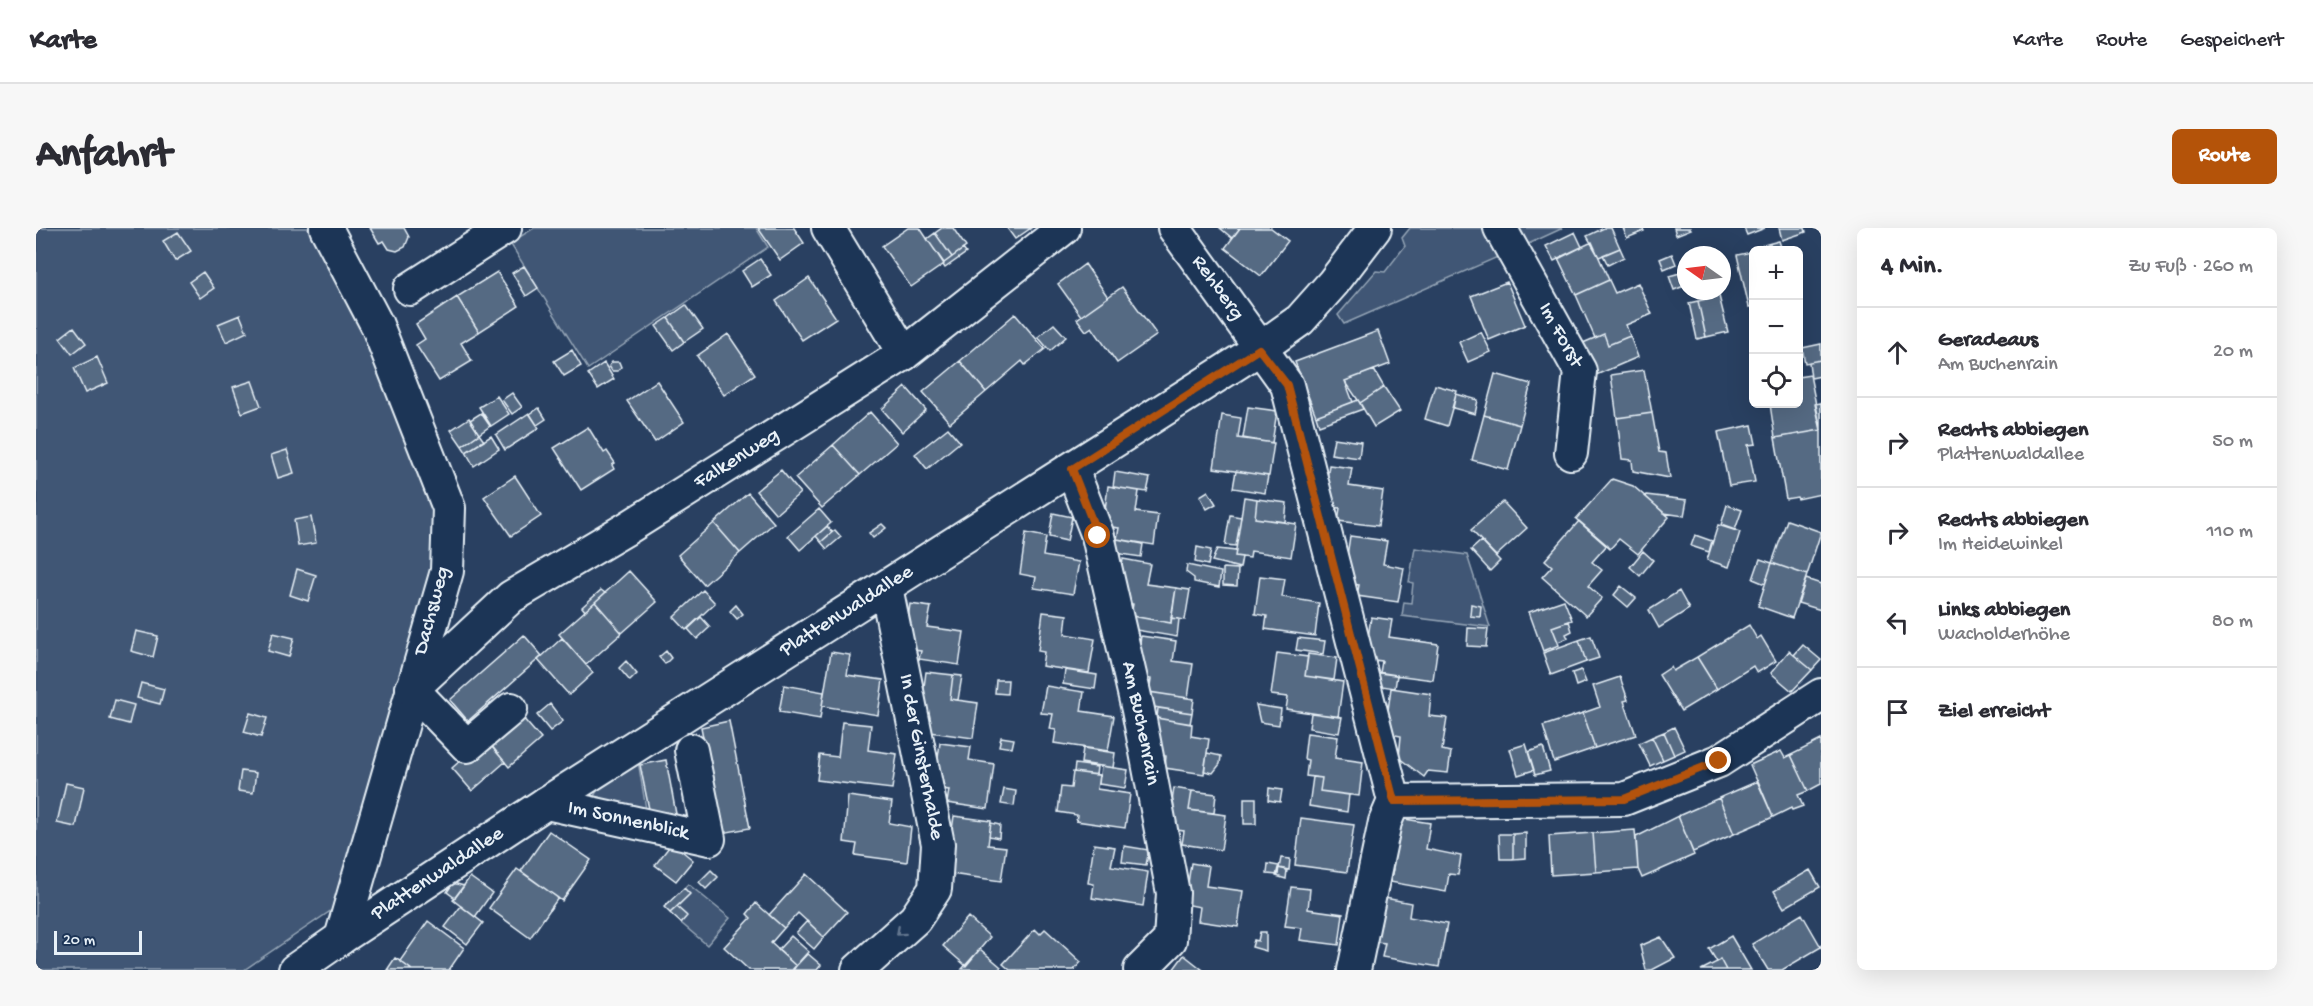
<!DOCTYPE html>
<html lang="de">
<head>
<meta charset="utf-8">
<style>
  :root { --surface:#fff; --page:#f7f7f7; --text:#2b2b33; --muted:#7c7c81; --line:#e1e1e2; --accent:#b45309 }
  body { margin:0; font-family:"Gochi Hand",sans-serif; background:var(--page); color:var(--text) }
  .controls { position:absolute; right:18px; top:18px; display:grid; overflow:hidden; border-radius:9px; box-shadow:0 6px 24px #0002 }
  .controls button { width:54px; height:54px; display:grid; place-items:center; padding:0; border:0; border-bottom:2px solid var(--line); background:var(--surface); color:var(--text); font:30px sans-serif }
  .compass { position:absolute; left:1641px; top:18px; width:54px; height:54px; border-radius:50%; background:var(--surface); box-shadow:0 6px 24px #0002; rotate:284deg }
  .scale { position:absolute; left:18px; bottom:15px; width:88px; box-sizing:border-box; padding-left:6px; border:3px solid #e8f1f8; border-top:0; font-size:16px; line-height:21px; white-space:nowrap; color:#e8f1f8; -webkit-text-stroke:4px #1d3557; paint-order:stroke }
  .stop { position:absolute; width:18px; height:18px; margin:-14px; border:4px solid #b45309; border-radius:50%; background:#fff }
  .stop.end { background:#b45309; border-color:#fff; box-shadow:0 2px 6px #0008 }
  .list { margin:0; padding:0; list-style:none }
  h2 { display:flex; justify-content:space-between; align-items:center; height:78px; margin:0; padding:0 24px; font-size:26px }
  h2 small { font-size:20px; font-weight:400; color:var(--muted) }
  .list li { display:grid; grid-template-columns:39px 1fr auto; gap:18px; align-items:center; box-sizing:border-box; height:90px; padding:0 24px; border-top:2px solid var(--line) }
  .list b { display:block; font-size:22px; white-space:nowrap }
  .list p { margin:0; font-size:20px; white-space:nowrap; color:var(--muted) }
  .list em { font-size:20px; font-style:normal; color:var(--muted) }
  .icon { flex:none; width:33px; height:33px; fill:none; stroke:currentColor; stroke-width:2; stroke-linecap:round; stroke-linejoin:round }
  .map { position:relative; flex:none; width:1785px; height:742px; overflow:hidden; border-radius:9px }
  header { display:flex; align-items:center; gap:36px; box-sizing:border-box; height:84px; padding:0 30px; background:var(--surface); border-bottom:2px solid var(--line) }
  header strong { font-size:28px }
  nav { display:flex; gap:33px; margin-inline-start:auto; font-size:21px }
  .intro { display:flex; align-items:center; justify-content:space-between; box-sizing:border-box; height:144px; padding:0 36px }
  h1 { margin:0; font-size:42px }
  .button { padding:15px 27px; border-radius:9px; background:var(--accent); color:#fff; font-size:21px; font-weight:700 }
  main { display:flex; gap:36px; padding:0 36px }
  aside { flex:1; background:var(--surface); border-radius:9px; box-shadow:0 6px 24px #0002 }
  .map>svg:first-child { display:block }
</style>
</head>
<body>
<header>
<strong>Karte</strong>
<nav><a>Karte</a><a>Route</a><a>Gespeichert</a></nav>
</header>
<div class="intro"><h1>Anfahrt</h1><a class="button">Route</a></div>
<main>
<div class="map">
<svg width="1785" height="742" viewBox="0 0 1785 742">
  <rect width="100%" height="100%" fill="#294061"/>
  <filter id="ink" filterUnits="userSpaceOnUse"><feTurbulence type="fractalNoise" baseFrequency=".0167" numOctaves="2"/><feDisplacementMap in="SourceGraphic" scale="12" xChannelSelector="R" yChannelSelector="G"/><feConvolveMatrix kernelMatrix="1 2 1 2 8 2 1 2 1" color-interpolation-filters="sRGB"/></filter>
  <g filter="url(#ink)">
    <path fill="#415774" stroke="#94a4b6" stroke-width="1.5" d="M0,0H279L327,96L405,285L406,308L309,673L208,742H0Z
      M498,0H720L732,19L552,141L474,15Z
      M1374,0H1457L1471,25L1308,96L1302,87L1340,43L1349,44L1369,18L1366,10Z
      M1478,0H1527L1488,18Z
      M1379,320L1431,327L1454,399L1366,388L1368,374L1375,375L1377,355L1373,354Z
      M602,533L611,587L556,574C561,553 585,543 602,533Z
      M652,656L694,690L671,717L645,695L650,687L641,679L653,667L648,660Z"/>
    <path fill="#556a83" stroke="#e8f1f8" stroke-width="1.5" d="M334,0H368L373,9L369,19L361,23L353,21L348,13L343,15Z
      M722,0H758L768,15L744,32Z
      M872,0H884L908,36L875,59L846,18Z
      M906,0H917L930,19L916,29L899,5Z
      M971,0H995L979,11Z
      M1184,0H1204L1196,10Z
      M1204,0H1235L1252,13L1225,48L1189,20Z
      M1568,0H1575L1584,20L1563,29L1551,8Z
      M1587,0H1606L1608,3L1591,10Z
      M1638,0H1654L1655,1L1640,7Z
      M1708,0H1729L1711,7Z
      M1743,0H1769L1770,4L1746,12Z
      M142,4L155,23L139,33L127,13Z
      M1539,4L1546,19L1518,33L1510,18Z
      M899,5L916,29L908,35L891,11Z
      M1743,13L1746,22H1718V78L1713,79L1701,27L1716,24V20Z
      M1556,14L1573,52L1540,67L1522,30Z
      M1584,20L1588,29L1572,37L1567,27Z
      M927,21L930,25L909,40L907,37L908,35Z
      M1636,26L1640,36L1628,41L1624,31Z
      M724,31L735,47L716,59L706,43Z
      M1049,36L1072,69L1045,88L1022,56Z
      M488,38L502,60L490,68L476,45Z
      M167,44L178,60L164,70L153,54Z
      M461,44L483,78L443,104L421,69Z
      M1644,45L1648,58L1638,62L1633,48Z
      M773,50L800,90L766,112L740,73Z
      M1573,52L1579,65L1602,55L1616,86L1590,97L1594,108L1572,117L1568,106L1559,110L1540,67Z
      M1471,54L1489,97L1453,112L1435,68Z
      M1086,59L1121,107L1081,135L1056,99L1050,103L1041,91Z
      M1683,68L1692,104L1670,109L1662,73Z
      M421,69L443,104L425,115L436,133L403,153L380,117L389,111L380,96Z
      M1662,73L1670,109L1661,111L1653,75Z
      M650,77L667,101L648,114L632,90Z
      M979,86L1009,121L989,137L986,133L950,164L924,133Z
      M204,87L211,104L190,114L182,96Z
      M632,90L648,114L637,122L620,98Z
      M1018,96L1030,109L1014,123L1002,109Z
      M38,99L50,115L36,126L24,110Z
      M1342,103L1354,136L1309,153L1317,174L1280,188L1259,134Z
      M1445,104L1455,124L1432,134L1423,114Z
      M692,106L719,146L688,167L661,128Z
      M1568,106L1572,117L1594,108L1602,129L1560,147L1547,115Z
      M1785,116V132L1769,135L1766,120Z
      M536,122L545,138L528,148L518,133Z
      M61,129L72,155L49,165L38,140Z
      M1785,132V148L1775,150L1773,134Z
      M924,133L950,164L914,195L887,164Z
      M576,134H583L585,139L582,143H576L573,138Z
      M568,135L578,151L562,161L552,146Z
      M1338,142L1348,159L1324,175L1309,153Z
      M1608,142L1616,185L1581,190L1575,147Z
      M1459,146L1495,156L1484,197L1448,187Z
      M1774,147L1785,202L1739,210L1734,176H1762V149Z
      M216,153L225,178L206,185L197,159Z
      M621,153L648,194L619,214L591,173Z
      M1399,157L1421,163L1411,198L1389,191Z
      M870,159L890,182L866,204L846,181Z
      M1348,159L1364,183L1338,199L1324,175Z
      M476,165L486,179L476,186L466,172Z
      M1420,166L1442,172L1439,186L1417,180Z
      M461,168L473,186L455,198L443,179Z
      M1322,172L1327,181L1283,197L1280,188Z
      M1785,175V202L1779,176Z
      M1212,179L1241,183L1236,215L1207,210Z
      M503,180L510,191L501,197L494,186Z
      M834,184L861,215L824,247L797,217Z
      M445,185L454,198L443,206L434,192Z
      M493,185L503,200L469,222L460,207Z
      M1616,185L1623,224L1630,225L1634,250L1597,243L1596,232L1586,231L1581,190Z
      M1186,187L1205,190L1202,210L1238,215L1233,248L1178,240Z
      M1448,187L1484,197L1472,242L1436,232Z
      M433,190L443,206L426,218L415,202Z
      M1716,197L1720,216L1712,217L1719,254L1693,258L1682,204Z
      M552,199L568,225L571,223L579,235L576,237L578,241L545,262L518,220Z
      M912,200L924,214L891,241L879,226Z
      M1785,202V266L1762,271L1761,269L1750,271L1739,210Z
      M443,206L448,213L430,224L426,218Z
      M455,208L463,221L438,238L430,224Z
      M1298,210L1325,214L1323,230L1295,226Z
      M797,217L824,247L786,280L759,250Z
      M251,222L258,245L242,250L235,227Z
      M1293,237L1316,240L1313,258L1347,263L1342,298L1302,293L1304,280L1287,278Z
      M745,242L764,265L740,286L720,263Z
      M1200,243L1232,248L1229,265L1197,260Z
      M1079,244L1114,250L1111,264L1077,259Z
      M479,248L505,288L475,308L448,269Z
      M1576,251L1597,258L1633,289L1602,326L1583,311L1574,321L1540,291Z
      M1072,258L1103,263L1100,284L1122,287L1118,317L1081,311L1083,300L1067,298Z
      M1172,263L1180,276L1171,281L1164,268Z
      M712,265L738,295L704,325L678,295Z
      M1610,267L1651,272L1648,288L1628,285L1609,268Z
      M1208,269L1221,271L1219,290L1260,296L1255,329L1215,323L1214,330L1199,328Z
      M1221,271L1251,275L1249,294L1219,290Z
      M1467,274L1491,300L1460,328L1435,302Z
      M1691,277L1706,282L1699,302L1685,297Z
      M783,281L795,295L764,322L752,308Z
      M1017,285L1036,289L1031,313L1013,309Z
      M1194,287L1205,289L1200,318L1189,317Z
      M275,289L280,315L262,318L258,292Z
      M1751,292L1785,304L1771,347L1736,335Z
      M1543,293L1571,317L1556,334L1566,342L1552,358L1566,370L1550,388L1506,349L1516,338L1509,332Z
      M678,295L704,325L668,357L642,327Z
      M846,296L850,300L837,310L833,305Z
      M1682,297L1704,304L1693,339L1671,332Z
      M791,298L796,304L785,314L780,308Z
      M799,302L805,309L791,321L785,314Z
      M990,305L1010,309L1007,328L1043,334L1037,366L998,360L1000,349L984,346Z
      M1659,307L1676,313L1673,324L1655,318Z
      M1314,308L1351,313L1347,336L1368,340L1362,374L1321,368L1323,357L1307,355Z
      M1081,311L1107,316L1105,329L1079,325Z
      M1445,313L1464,333L1454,343L1435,322Z
      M1161,319L1175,322L1172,337L1159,334Z
      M1181,321L1200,323L1199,328L1206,329L1204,340L1176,333Z
      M1607,323L1617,332L1604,348L1594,339Z
      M1087,331L1114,336L1110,356L1140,360L1135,395L1095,388L1097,376L1080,373Z
      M1724,331L1736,335L1729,356L1717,351Z
      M1736,335L1771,347L1756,390L1722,378Z
      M1151,337L1185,344L1183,359L1158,354V350L1150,344Z
      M1187,340L1202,341L1201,358L1187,357Z
      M261,341L280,347L272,373L254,367Z
      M593,343L621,374L586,405L559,374Z
      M1224,348L1249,351L1246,369L1283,375L1279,408L1229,401L1231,388L1219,386Z
      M1770,351L1785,356V382L1762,375Z
      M1585,358L1600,370L1592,379L1578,367Z
      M1140,360L1154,362L1149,392L1135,390Z
      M565,362L569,365L549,383L546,379Z
      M667,362L679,375L650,402L638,389Z
      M1643,363L1653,381L1623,400L1613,382Z
      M1528,372L1536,392L1516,399L1523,417L1507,423L1493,384Z
      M559,374L586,405L550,437L523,406Z
      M874,376L895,379L891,399L928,404L923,437L883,431L885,423L868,421Z
      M1435,376L1445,378L1444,389L1434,388Z
      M700,377L707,386L701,391L694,383Z
      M1007,384L1031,387L1029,406L1059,411L1053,445L1006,438L1008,424L1002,423Z
      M1096,388L1135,395V390L1143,391L1141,409L1094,401Z
      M665,389L674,399L661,411L652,401Z
      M1335,389L1356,392L1353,409L1402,416L1397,452L1344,445L1346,433L1329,431Z
      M1533,393L1536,403L1530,406L1532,410L1522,414L1516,399Z
      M1713,397L1721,411L1725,408L1740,433L1721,445L1717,438L1681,461L1661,429Z
      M1432,400L1452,401L1450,419L1431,418Z
      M100,403L122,408L117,429L95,423Z
      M237,405L258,410L253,429L232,423Z
      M488,407L506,428L432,493L414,472Z
      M1105,408L1140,413L1137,433L1157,436L1152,470L1113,464L1115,451L1098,448Z
      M1555,408L1563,430L1550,434L1543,412Z
      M526,410L557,445L533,467L502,432Z
      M1262,410L1289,413L1287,426L1260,422Z
      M1543,412L1550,434L1515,447L1507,425Z
      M1767,417L1785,432L1776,442L1758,427Z
      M630,423L635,430L629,436L623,429Z
      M1753,423L1776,442L1756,463L1735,445Z
      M795,424L814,427L811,447L847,452L842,487L786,478Z
      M1241,425L1272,429L1269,448L1307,454L1302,489L1250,481L1252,469L1235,467Z
      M1272,426L1301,430L1298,452L1269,448Z
      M1661,429L1681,461L1645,483L1623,447L1635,439L1637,443Z
      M590,433L601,446L594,453L583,440Z
      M1029,442L1061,447L1059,461L1027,456Z
      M1545,442L1550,454L1540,458L1536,445Z
      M890,444L917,447L914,471L942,475L937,510L887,503L884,488Z
      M1342,444L1361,447L1359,460L1339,457Z
      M917,447L926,448L922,472L914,471Z
      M1584,449L1592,472L1588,473L1600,507L1559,520L1547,485L1564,479L1557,458Z
      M960,452H972L971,466L959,465Z
      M105,455L128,461L124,476L101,470Z
      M748,457L788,464L784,491L743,484Z
      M1010,458L1048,464L1045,483L1078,488L1072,523L1018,515L1020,502L1014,501L1017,486L1005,485Z
      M1355,460L1395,466L1393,488L1411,490L1406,522L1415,524L1412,545L1392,543L1388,549L1363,530L1365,508L1349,505Z
      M1113,464L1158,471L1156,485L1111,478Z
      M79,472L98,477L93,496L74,491Z
      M514,476L527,493L514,503L501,487Z
      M1220,477L1245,481L1243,497L1224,494Z
      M1122,480L1156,485L1154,496L1121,490Z
      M214,485L231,490L225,509L208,504Z
      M1275,485L1306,489L1303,505L1273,500Z
      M1547,485L1559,520L1518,534L1507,498Z
      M486,489L505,511L473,539L454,516Z
      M1120,490L1156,496L1155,508L1173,511L1168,546L1129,540L1130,528L1115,525Z
      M693,493L714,600L686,605L665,499Z
      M806,494L835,497L832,522L861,526L856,561L781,552L784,527L802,529Z
      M1638,499L1649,522L1638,527L1628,504Z
      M1628,504L1638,527L1627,532L1616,509Z
      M1271,505L1302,509L1299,530L1327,534L1323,568L1284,563L1286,550L1270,548L1272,532L1268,531Z
      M965,509L978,511L976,520L963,518Z
      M1616,509L1627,532L1614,538L1603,515Z
      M449,511L469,534L436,563L416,540Z
      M1785,512V556L1772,563L1755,527Z
      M904,515L935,519L933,532L958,536L952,581L911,575L913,562L898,560Z
      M1490,516L1498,542L1482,547L1474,521Z
      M1507,519L1514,543L1499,547L1492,524Z
      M1047,520L1079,525L1077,540L1045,535Z
      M1745,523L1749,530L1755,527L1772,563L1762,567L1767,578L1756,582L1755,580L1737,589L1714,537Z
      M1171,525L1185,528L1184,536L1177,545L1168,543Z
      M630,532L640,586L615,591L604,537Z
      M1039,536L1061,539L1060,547L1038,544Z
      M1065,538L1092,542L1089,560L1063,556Z
      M205,543L220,545L217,565L202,563Z
      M1037,544L1063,547L1061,561L1094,566L1089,600L1040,593L1041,587L1022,584L1025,559L1035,560Z
      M1277,549L1286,550L1284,563L1313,567L1311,584L1273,578Z
      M1722,553L1737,589L1698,606L1683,570Z
      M30,555L48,559L40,599L21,595Z
      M1138,560L1156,563L1153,582L1190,587L1185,622L1146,616L1148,603L1132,601Z
      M1233,560L1246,562L1244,574L1232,572Z
      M968,561L980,563L978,578L965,576Z
      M1156,563L1180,566L1178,585L1153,582Z
      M812,568L856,574L853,595L875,599L871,634L819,627L821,616L808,614Z
      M1208,570H1220V596H1208Z
      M1683,570L1698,606L1657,624L1642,588Z
      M918,588L955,593L952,617L970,619L965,653L915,646L917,632L912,631Z
      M1642,588L1658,627L1606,650L1602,641L1600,609Z
      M1265,590L1318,597L1311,644L1259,637Z
      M1362,590L1394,595L1390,621L1425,628L1422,647L1413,646L1410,664L1354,654L1357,641L1353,640Z
      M955,595L964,597L963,610L953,608Z
      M1599,602L1602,641L1560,644L1557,605Z
      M513,603L555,632L526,673L485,643Z
      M1490,605V630L1477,631V606Z
      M1557,605L1560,644L1515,647L1513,608Z
      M1463,606H1477V631H1464Z
      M636,615L657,632L640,653L619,637Z
      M1058,616L1079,619L1075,638L1112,644L1107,678L1056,670L1058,656L1052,655Z
      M1088,618L1113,622L1110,637L1086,634Z
      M1245,630L1254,631L1253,642L1243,640Z
      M1155,635L1173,638L1170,658L1207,663L1202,699L1162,693L1164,679L1149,676Z
      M1232,636L1243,638L1242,647L1231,646Z
      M1242,640L1251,642L1250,651L1240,648Z
      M481,641L522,670L494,710L453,680Z
      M675,642L682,649L670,661L663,654Z
      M1774,642L1784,659L1748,680L1738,663Z
      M770,646L811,684L788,709L762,685L748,700L733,687Z
      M434,649L456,665L439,689L417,672Z
      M417,655L428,658L419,670L411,664Z
      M1255,659L1274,661L1272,681L1307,686L1303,717L1264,712L1266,700L1249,698Z
      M648,660L654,666L634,685L628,679Z
      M1349,670L1375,675L1373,689L1411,696L1403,739L1346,729L1349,715L1340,714Z
      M720,675L748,700L735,715L760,738L757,742H713L688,719L715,690L711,686Z
      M425,678L447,695L431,716L409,699Z
      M641,679L651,688L645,695L634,685Z
      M1766,686L1785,719L1746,742H1732L1716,716Z
      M932,689L954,709L930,738L907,718Z
      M392,693L428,720L413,742H376L364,733Z
      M771,693L788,709L778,721L760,705Z
      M999,701L1004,706L1009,701L1045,734L1038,742H974L967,736Z
      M1224,704H1230V723L1216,719L1218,712L1222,713Z
      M755,708L773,724L760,738L742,722Z
      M1695,708L1715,742H1690L1684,731L1681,734L1673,721Z
      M1625,709L1639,730L1616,742H1610L1604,718Z
      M944,721L965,739L962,742L926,741Z
      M771,725L785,737L781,742H756Z
      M1148,727L1167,742H1137Z
      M359,730L364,733L376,742H351Z
      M1684,731L1690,742H1665L1681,734Z"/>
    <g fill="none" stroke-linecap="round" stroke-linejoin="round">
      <g stroke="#e8f1f8" stroke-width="36">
        <g id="minor">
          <path d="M290,0L341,97L413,280L411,343L305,710"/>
          <path d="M792,0L868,126"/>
          <path id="s1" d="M1138,0L1251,157L1358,573L1349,594L1318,742"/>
          <path id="s2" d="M1464,0L1544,143L1535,225"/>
          <path d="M374,61L469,0"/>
          <path id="s3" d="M1036,241L1062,308L1102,482L1137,665L1134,712L1104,742"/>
          <path id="s4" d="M376,461L475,369L590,301L868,126L1028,0"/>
          <path d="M376,461L431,518L475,481"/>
          <path d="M1358,573L1588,571L1683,533L1785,467"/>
          <path id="s5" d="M510,575L673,611L655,522"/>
          <path id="s6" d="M259,742L305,710L510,575L1223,121L1264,92L1297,55L1339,0"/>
          <path d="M822,742L879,691L899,661L902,616L850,359"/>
        </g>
      </g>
      <use href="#minor" stroke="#1d3557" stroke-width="32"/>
    </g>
    <defs><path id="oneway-chevron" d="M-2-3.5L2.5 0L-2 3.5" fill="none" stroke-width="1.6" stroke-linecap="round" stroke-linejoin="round" transform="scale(1.5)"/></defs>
    <use stroke="#64778f" href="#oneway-chevron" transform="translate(864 704) rotate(138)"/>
  </g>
  <g fill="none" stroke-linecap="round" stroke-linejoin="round" filter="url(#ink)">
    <path stroke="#b45309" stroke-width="8" d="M1062,308L1036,241L1223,121L1251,157L1358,573L1588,571L1683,533"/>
  </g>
  <g text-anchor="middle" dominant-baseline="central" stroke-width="5" stroke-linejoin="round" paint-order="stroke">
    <g font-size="21" fill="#e8f1f8" stroke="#1d3557">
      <text stroke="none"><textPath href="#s1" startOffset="74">Rehberg</textPath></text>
      <text stroke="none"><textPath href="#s2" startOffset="123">Im Forst</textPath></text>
      <text stroke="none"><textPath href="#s4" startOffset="400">Falkenweg</textPath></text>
      <text transform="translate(397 383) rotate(-75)">Dachsweg</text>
      <text stroke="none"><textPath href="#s6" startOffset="658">Plattenwaldallee</textPath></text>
      <text stroke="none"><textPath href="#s3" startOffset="264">Am Buchenrain</textPath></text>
      <text transform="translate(884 529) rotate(79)">In der Ginsterhalde</text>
      <text stroke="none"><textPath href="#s5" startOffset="84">Im Sonnenblick</textPath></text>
      <text stroke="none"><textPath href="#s6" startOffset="172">Plattenwaldallee</textPath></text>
    </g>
  </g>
</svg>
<div class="controls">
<button>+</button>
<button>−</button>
<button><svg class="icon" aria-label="locate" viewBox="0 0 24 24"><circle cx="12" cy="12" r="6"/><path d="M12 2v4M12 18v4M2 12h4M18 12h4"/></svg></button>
</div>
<svg class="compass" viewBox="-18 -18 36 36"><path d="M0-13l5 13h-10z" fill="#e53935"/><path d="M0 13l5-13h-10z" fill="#7c7c81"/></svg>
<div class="scale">20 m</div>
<div class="stop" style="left:1062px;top:308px"></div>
<div class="stop end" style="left:1683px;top:533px"></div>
</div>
<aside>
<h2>4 Min.<small>Zu Fuß · 260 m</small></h2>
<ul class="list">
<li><svg class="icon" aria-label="ahead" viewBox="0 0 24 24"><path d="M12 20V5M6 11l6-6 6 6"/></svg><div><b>Geradeaus</b><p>Am Buchenrain</p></div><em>20 m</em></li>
<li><svg class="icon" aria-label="right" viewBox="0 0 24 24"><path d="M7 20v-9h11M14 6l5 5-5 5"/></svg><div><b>Rechts abbiegen</b><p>Plattenwaldallee</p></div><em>50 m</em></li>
<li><svg class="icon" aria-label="right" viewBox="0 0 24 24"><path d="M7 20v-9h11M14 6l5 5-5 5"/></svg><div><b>Rechts abbiegen</b><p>Im Heidewinkel</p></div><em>110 m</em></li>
<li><svg class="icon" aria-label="left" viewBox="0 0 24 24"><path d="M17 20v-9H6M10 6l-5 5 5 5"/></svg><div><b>Links abbiegen</b><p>Wacholderhöhe</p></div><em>80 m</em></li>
<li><svg class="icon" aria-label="arrive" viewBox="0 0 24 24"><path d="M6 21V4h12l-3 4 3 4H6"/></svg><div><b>Ziel erreicht</b></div></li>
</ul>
</aside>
</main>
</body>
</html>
